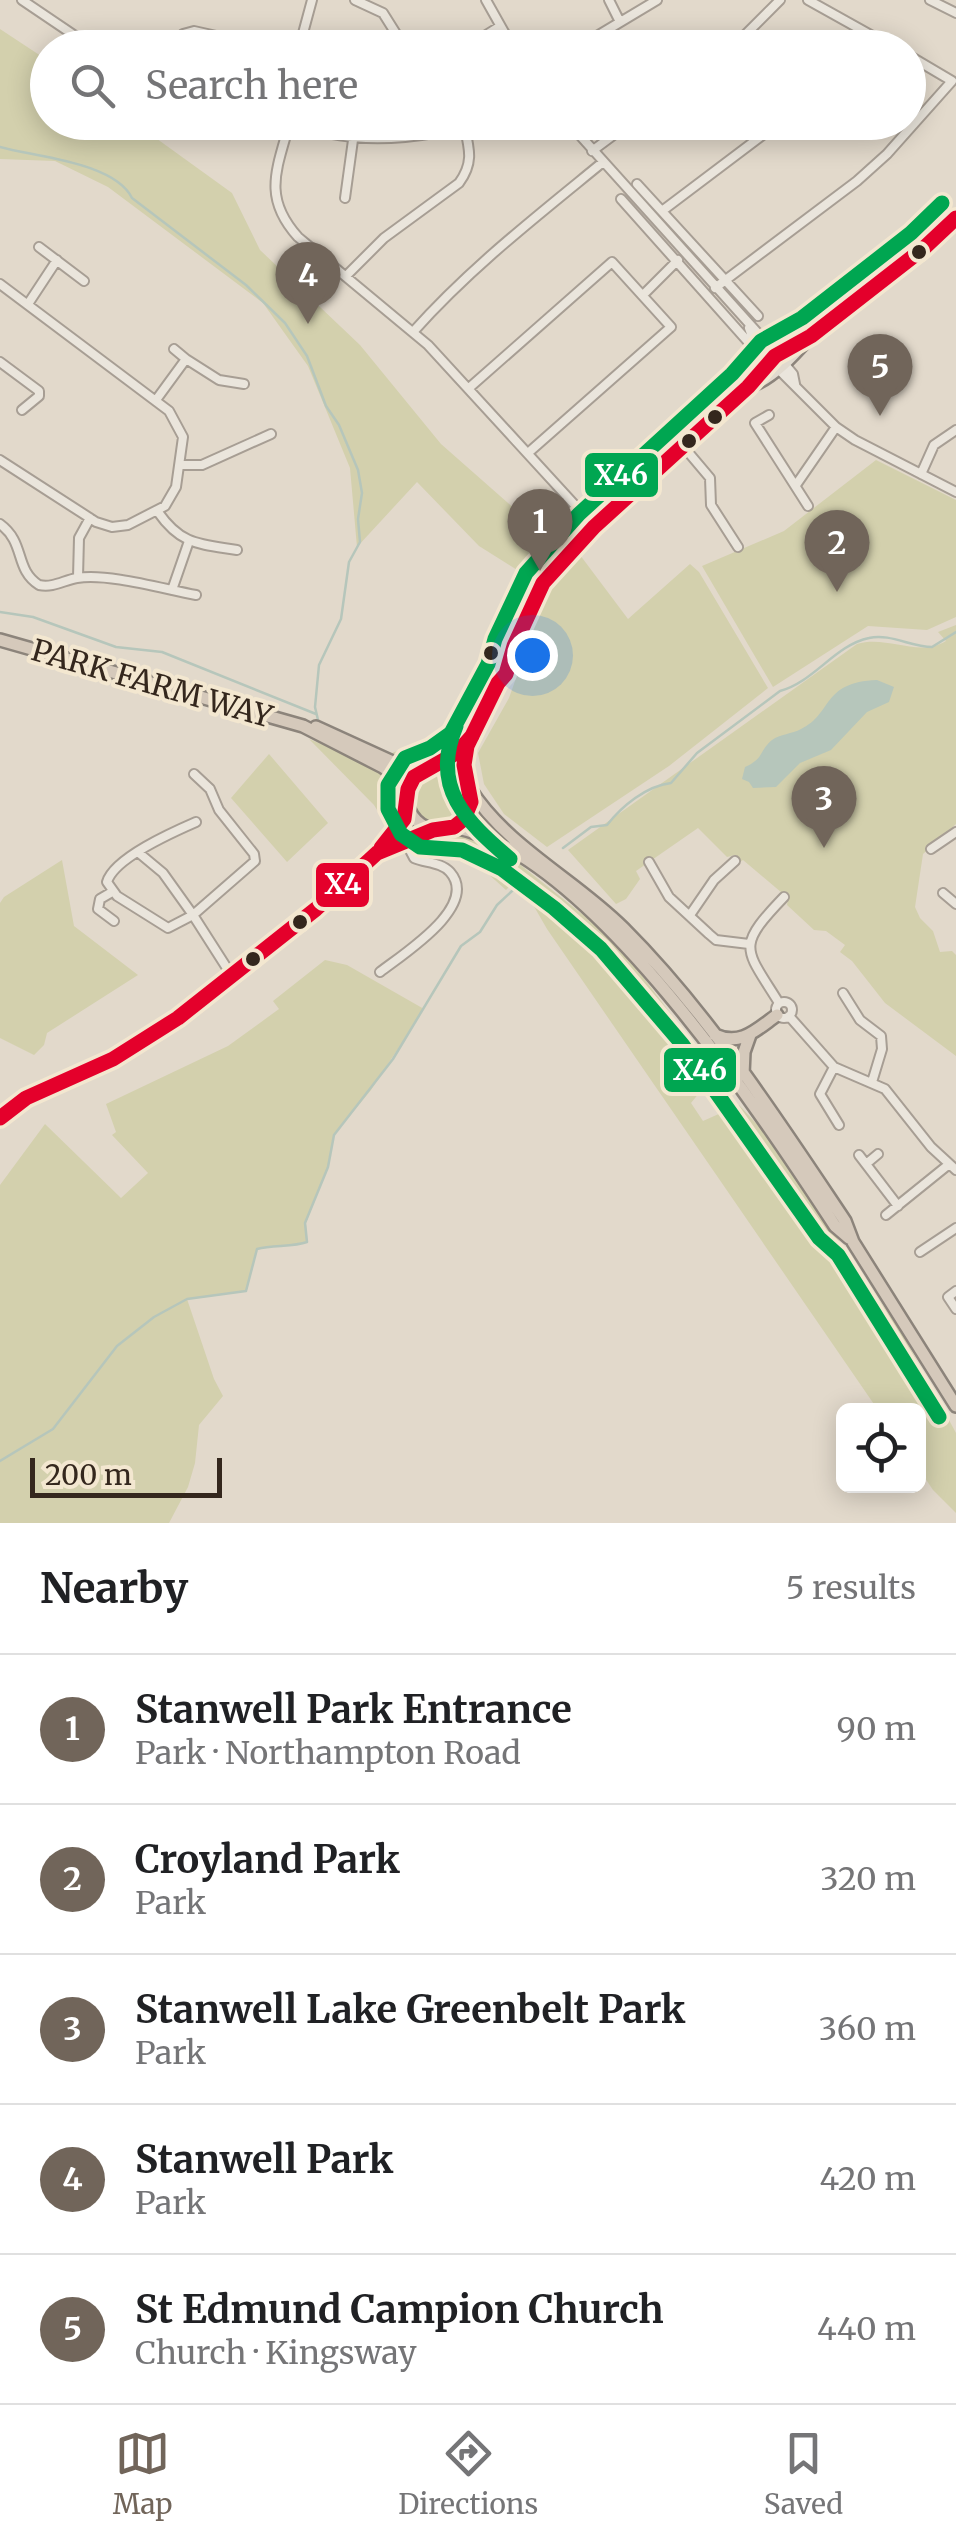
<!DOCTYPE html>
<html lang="en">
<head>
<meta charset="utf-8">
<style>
  :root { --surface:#fff; --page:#f6f6f6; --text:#202124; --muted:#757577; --line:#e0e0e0; --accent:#71655a }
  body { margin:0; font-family:Merriweather,serif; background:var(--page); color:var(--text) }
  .controls { position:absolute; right:30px; bottom:30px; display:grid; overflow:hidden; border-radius:15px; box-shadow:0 5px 25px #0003 }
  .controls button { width:90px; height:90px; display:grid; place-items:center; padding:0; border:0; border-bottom:2px solid var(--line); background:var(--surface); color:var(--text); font:50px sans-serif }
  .scale { position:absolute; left:30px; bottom:25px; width:192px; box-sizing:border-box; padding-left:10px; border:5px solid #34271d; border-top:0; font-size:28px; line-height:35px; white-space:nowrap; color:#34271d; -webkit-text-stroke:8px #f3e7d0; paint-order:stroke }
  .you { position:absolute; left:532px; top:655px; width:35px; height:35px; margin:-25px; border:8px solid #fff; border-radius:50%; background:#1a73e8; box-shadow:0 0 0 15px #1a73e833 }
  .badge { display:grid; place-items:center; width:65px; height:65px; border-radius:50%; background:var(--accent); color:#fff; font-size:32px; font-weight:700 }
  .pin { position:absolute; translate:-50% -82px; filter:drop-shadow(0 2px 5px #0008) }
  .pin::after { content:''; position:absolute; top:52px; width:35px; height:30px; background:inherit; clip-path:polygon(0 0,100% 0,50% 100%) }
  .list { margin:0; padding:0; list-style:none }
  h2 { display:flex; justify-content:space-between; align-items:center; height:130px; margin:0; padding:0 40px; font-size:42px }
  h2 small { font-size:32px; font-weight:400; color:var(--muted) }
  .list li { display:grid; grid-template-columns:65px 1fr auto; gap:30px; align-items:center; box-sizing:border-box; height:150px; padding:0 40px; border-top:2px solid var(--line) }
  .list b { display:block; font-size:38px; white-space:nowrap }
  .list p { margin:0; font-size:32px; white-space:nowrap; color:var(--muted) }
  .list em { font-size:32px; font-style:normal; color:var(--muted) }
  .icon { flex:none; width:55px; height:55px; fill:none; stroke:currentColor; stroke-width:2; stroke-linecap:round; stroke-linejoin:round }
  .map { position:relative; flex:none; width:956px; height:1523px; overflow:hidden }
  .search { position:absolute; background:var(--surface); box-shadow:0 5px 25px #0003; left:30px; right:30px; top:30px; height:110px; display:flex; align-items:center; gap:25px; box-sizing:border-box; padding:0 35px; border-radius:55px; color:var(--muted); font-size:38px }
  .sheet { height:880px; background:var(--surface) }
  nav { display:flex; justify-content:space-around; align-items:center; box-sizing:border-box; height:140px; border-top:2px solid var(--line); background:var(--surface); font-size:28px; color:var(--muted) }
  nav a { display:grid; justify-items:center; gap:5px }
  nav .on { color:var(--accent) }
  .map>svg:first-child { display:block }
</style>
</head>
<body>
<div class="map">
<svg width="956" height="1523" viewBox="0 0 956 1523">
  <rect width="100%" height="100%" fill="#e2d9cb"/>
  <path fill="#d3d0ad" d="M0,29L47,60L48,122L135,123L232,193L260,250L360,345L441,444L559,548L530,578L479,546L417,482L357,547L350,468L308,366L263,303L108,187L55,161L0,159Z
    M876,460L956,500V617L927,630L868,626L773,687L702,566L784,531Z
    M580,555L628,619L690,564L699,572L768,688L669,766L547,847L504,814L484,784L478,753L509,698L545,596Z
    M956,625V824L923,854L915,907L920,918L933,931L940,952L952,951L956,955V1056L885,1003L852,961L840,952L845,945L826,931L814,930L787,905L788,898L743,860L740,862L735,855L727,857L698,828L636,871L640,879L626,899L616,904L568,850L857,644C888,635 918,658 946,641L938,632Z
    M495,659L500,661L498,666C475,721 462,775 390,754C400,748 410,752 421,748C461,734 480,696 495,659Z
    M309,739C341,753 432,780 390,831L374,805Z
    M269,754L328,823L287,862L231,798Z
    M412 797a28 28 0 1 1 56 0a28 28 0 1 1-56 0Z
    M466,834L498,847L591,921L628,957L710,1066L708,1082L691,1103L703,1121L739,1105L766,1134L903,1335L956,1433V1513L933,1490L919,1469L918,1410H878L547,929L528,896L513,883L506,890L475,862L461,857L457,851H419V842L433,837Z
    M62,860L74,926L138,975L47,1033L44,1045L34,1055L0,1038V903L4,897Z
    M325,960L347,965L424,1009L371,1090L334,1135L328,1167L306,1223L307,1242C293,1247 274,1245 257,1249L246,1291L187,1299L214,1379L223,1396L199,1425L195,1463L188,1487L169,1523H0V1185L45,1124L121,1198L148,1173L112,1135L116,1132L106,1104L228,1046L279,1009L273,1001Z"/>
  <path fill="#b6c6bb" d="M877,680L894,687L889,702L867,712L831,750L800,763L776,787L753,788L749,782L742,779L745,767C765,758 758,752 772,740C780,734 792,734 801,729C833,714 821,682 877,680Z"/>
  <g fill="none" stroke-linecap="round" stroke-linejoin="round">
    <path stroke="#b6c6bb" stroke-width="2.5" d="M0,147C35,157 114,162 132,198L246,285L285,323L307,356L326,406L339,425L358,470L362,493L358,519L360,542L349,562L341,619L319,665L315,707L318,720
      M0,612L33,617L116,647L162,652L316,714
      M427,842L438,847L462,846L520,881
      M563,848L591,827L607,825C622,806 646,786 671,783L697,753L780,691C814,682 835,645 869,638C890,633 911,647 932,647L956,632
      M0,1461L53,1429L117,1346L154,1317L187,1299L246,1291L257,1249C274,1245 293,1247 307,1242L305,1223L328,1167L334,1135L393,1059L461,946L480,932L497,905L526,878"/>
    <g stroke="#a79e94" stroke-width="12">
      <path id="minor" d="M22,0L93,48
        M355,0L383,13L405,48
        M486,0L513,48
        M609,0L620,22
        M808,0L894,48
        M930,0L956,13
        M475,42L499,27
        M175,48L183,34L194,31L270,48
        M299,48L312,0
        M577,48L657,0
        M732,48L780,0
        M858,48L869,35
        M908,55L952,81
        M277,122C337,137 372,144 434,133C451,130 465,129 480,122
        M568,122L773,350L793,374L795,384
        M289,125C276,171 263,198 298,237L428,345L594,526
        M592,151L631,122
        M637,184L758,316
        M345,198L353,140
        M621,199L751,345L758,344
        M662,211L780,122
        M39,247L84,281
        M346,276L384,238L459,183C473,164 470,151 465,129
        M0,284L169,411L183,437L176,487L165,506L128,525L112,527L96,522L0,460
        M715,288L857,181L887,154L952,81
        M644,294L678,260
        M28,304L57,260
        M749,328L752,336L782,373L836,427L855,440L956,492
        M413,332C470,268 537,216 603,162
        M174,349L186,359
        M0,362L39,391V396L22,410
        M469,388L612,262L671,327L528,453
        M156,400L186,359L219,380L244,384
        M769,415L755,423L808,506
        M683,446L710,478L711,505L738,547
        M181,465H202L271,434
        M921,474L934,445L956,430
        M796,485L836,427
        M158,512C181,545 199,544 237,550
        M0,524C26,543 14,569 39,585C54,588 64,580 77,578C109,573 163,589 196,595
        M78,577L79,538L90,518
        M172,590L189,541
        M196,822C173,832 114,858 107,882L117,896L168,928L193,915L232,976
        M931,849L956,832
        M139,853L163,873L193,915L255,861L254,854L219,810L210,789L194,774
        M649,862L669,897L709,934L716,940L749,944
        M112,892L100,899L98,909L114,921
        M943,893L956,904
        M690,915L714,880L735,861
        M380,972C403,954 480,906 450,872C441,862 425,863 414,858L403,837L401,825
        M843,993L860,1020L881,1036L882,1049L872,1082
        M776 1010a8 8 0 1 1 16 0a8 8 0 1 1-16 0Z
        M779,1003C745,948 735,948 784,897
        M789,1016L834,1067L885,1089L931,1147L956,1170
        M834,1067L820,1094L839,1125
        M859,1155L898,1206
        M866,1164L878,1154
        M886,1215L948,1165
        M920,1252L956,1228
        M956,1291L948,1297L956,1309"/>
    </g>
    <g stroke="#8c847b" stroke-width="15">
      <path id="major" d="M749,387C773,379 795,354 811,336L924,248L956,218
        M498,683C508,672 508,662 513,649C521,625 531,598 546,579C603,507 680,448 748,387C760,365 786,342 811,336
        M439,766L467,746
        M465,779C460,740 491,714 499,677
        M383,850L433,830
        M0,1118C33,1086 81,1076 121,1054C168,1028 209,994 251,961C299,923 385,863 408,807"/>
    </g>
    <g stroke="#8c847b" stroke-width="16">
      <path id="highway" d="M0,640L303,726L383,767L394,775L407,794
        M316,727L397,764L423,770
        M407 798a32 32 0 1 1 64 0a32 32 0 1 1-64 0Z
        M470,789C507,847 575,880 623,928C709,1014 778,1121 845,1221L853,1242L956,1406
        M454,827C591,854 761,1113 835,1226L849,1238
        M715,1035C741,1047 757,1029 777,1015
        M743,1075L744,1052L750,1035"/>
    </g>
    <use href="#minor" stroke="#eae5dc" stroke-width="8"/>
    <use href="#major" stroke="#e1dace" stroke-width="10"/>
    <use href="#highway" stroke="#d5c9bb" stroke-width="11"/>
    <g stroke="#f3e7d0" stroke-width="22">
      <path id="bus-1" d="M381,848L404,819L408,789L414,777L458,752L472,736
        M0,1118L26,1098L113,1059L178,1018L316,909L377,853L433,830L454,827L464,819L471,802L464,765L467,746L498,683L506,674L514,646L543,583L594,527L748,387L775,356L811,336L924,248L956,218"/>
    </g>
    <g stroke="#f3e7d0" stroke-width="22">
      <path id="bus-2" d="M456,726C430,788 466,821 510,859
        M939,1417L838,1255L819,1238L682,1044L601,949L554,908L502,869L462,850L420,847L401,834L388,809V785L405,758L430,748L451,733L488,664L495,639L526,573L579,514L732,374L761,341L802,318L911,233L942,203"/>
    </g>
    <use href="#bus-1" stroke="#e4002b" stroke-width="15"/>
    <use href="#bus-2" stroke="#00a651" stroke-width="15"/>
  </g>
  <g fill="#34271d" stroke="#f3e7d0" stroke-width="4">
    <circle cx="919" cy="252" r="9"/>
    <circle cx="715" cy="417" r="9"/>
    <circle cx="689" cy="441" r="9"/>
    <circle cx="491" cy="653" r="9"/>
    <circle cx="300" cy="922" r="9"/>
    <circle cx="253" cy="959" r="9"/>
  </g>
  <g text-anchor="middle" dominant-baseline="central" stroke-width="8" stroke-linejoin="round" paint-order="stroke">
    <g font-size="30" fill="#34271d" stroke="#f3e7d0">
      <text transform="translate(152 683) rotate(16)">PARK FARM WAY</text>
    </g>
  </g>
  <g stroke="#f3e7d0" stroke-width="4">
    <rect x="583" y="451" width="77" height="48" rx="10" fill="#00a651"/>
    <rect x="314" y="861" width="57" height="48" rx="10" fill="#e4002b"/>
    <rect x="662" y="1046" width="76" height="48" rx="10" fill="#00a651"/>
  </g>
  <g font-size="28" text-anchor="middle" font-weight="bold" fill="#fff">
    <text x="621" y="485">X46</text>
    <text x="343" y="894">X4</text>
    <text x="700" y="1080">X46</text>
  </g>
</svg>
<div class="controls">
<button><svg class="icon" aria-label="locate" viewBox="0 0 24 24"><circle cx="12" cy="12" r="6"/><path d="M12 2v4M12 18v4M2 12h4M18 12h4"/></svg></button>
</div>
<div class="scale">200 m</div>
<div class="you"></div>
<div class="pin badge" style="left:540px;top:571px">1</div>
<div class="pin badge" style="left:837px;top:592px">2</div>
<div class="pin badge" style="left:824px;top:848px">3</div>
<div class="pin badge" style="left:308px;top:324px">4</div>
<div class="pin badge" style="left:880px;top:416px">5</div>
<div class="search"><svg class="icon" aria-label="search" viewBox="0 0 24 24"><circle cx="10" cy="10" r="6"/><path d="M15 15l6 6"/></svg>Search here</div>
</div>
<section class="sheet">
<h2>Nearby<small>5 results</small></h2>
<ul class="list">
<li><span class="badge">1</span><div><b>Stanwell Park Entrance</b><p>Park · Northampton Road</p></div><em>90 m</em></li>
<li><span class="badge">2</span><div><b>Croyland Park</b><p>Park</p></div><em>320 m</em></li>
<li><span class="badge">3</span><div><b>Stanwell Lake Greenbelt Park</b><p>Park</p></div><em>360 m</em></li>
<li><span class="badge">4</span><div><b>Stanwell Park</b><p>Park</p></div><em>420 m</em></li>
<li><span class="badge">5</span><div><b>St Edmund Campion Church</b><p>Church · Kingsway</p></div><em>440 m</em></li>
</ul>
</section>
<nav>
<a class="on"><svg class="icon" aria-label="map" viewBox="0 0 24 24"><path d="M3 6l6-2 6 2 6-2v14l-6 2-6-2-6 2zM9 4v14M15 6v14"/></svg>Map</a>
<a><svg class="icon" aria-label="directions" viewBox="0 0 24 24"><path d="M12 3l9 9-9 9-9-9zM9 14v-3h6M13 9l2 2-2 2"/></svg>Directions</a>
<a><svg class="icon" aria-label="saved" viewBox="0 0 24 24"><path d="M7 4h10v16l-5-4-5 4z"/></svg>Saved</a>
</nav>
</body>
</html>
